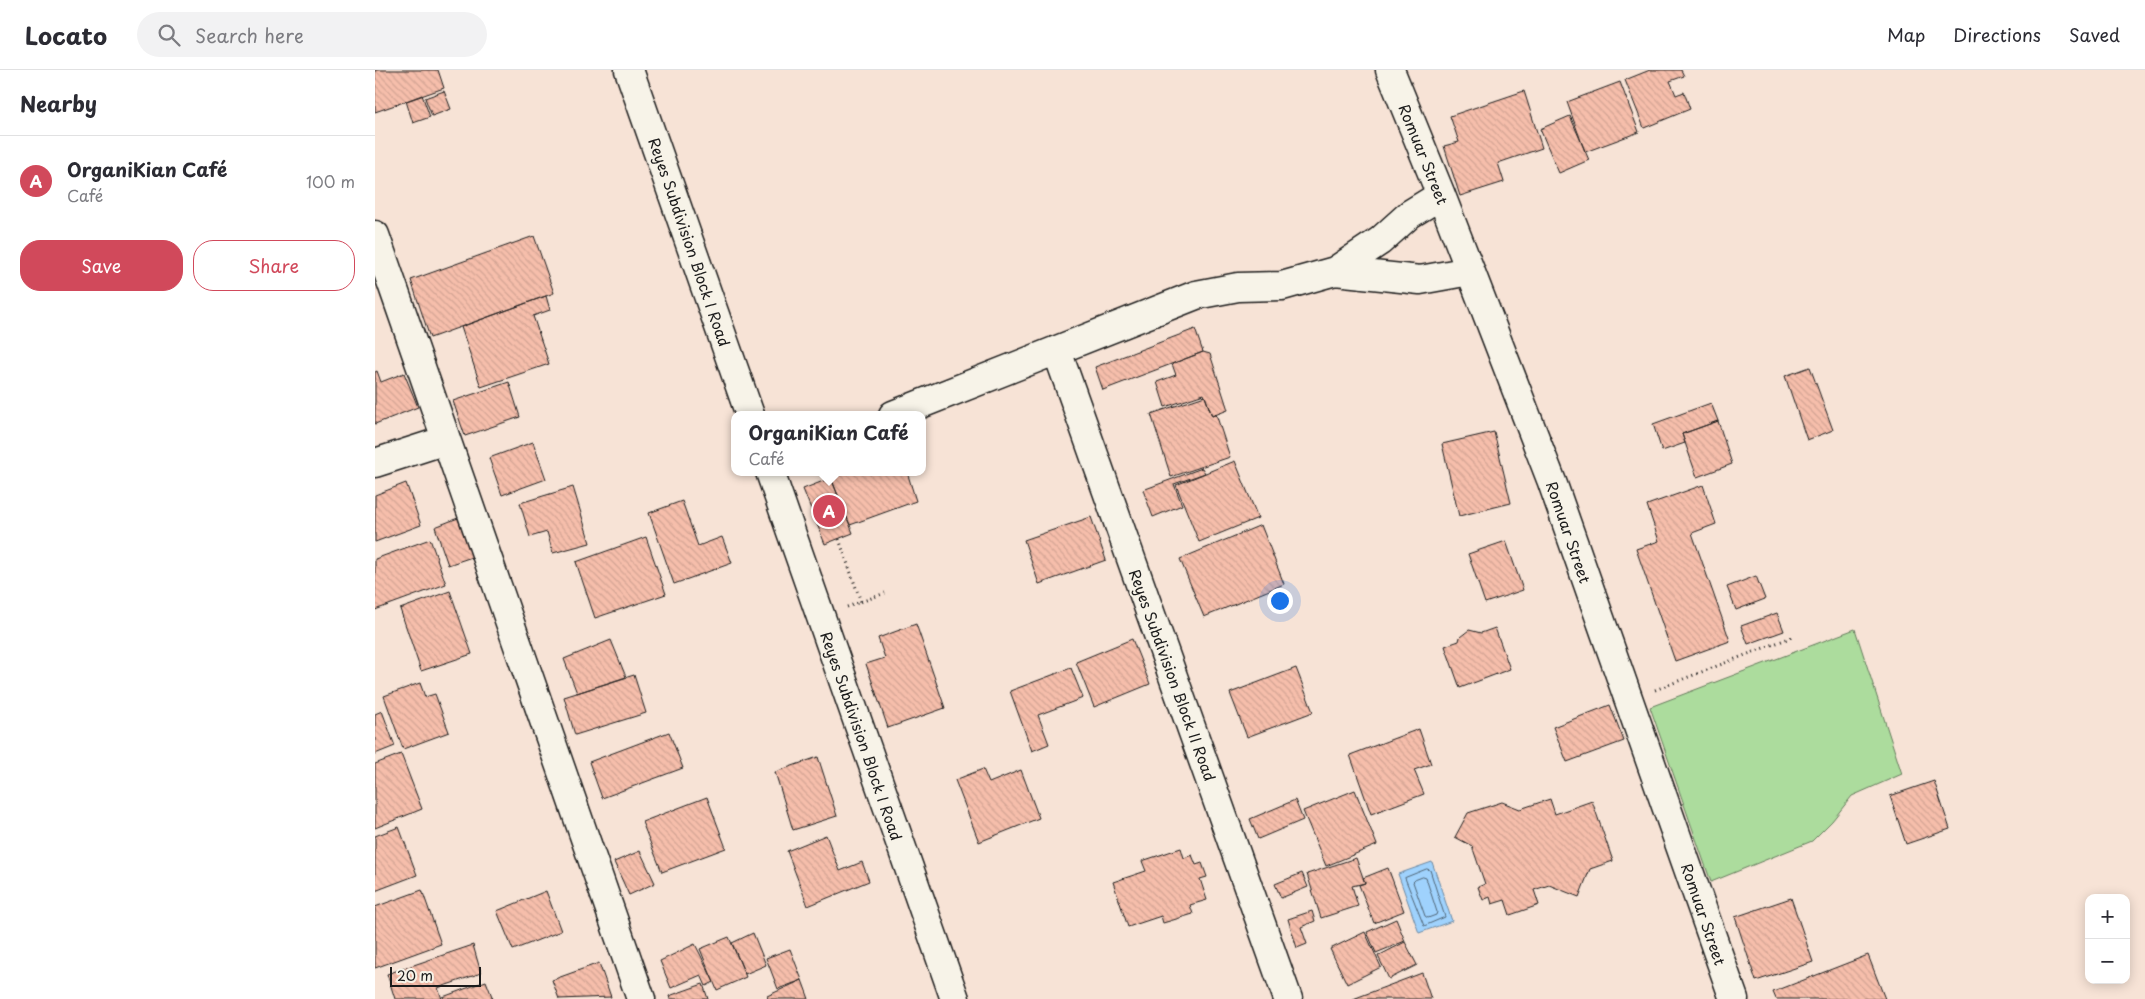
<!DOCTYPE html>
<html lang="en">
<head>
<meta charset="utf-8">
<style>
  :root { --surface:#fff; --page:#f2f2f3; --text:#2b2b33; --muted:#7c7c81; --line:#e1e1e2; --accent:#d1495b }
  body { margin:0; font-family:"Playpen Sans",sans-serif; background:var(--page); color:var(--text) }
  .controls { position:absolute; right:15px; bottom:15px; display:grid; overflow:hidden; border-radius:10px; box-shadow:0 2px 12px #0003 }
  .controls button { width:45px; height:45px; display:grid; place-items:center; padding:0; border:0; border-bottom:1px solid var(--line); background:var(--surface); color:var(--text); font:25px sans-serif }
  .scale { position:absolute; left:15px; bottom:12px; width:91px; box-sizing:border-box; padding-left:5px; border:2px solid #1c1c1c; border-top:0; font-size:14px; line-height:18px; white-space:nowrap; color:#1c1c1c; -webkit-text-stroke:4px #f7f3e8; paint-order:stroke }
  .you { position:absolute; left:904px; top:530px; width:18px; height:18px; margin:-12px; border:4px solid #fff; border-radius:50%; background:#1a73e8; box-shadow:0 0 0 8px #1a73e833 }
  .badge { display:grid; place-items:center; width:32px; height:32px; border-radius:50%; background:var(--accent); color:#fff; font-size:16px; font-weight:700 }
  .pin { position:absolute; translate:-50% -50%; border:2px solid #fff; box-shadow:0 1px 5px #0006 }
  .popup { position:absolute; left:356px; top:341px; width:195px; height:65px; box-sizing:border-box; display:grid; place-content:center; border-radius:10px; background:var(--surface); filter:drop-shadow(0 1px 4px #0005); font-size:16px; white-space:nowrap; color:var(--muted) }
  .popup b { font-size:19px; color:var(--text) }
  .popup::after { content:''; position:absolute; left:50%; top:100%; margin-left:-10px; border:10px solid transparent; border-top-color:var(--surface) }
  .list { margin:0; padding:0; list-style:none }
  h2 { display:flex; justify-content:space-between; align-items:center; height:65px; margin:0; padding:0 20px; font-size:21px }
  h2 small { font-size:16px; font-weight:400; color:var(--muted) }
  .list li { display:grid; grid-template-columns:32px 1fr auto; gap:15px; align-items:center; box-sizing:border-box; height:90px; padding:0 20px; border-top:1px solid var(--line) }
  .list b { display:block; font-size:19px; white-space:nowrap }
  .list p { margin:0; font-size:16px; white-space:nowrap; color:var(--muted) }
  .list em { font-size:16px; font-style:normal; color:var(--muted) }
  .actions { display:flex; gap:10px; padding:15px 20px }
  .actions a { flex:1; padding:11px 0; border:1px solid var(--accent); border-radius:20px; text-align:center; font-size:18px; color:var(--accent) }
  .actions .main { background:var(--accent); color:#fff }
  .icon { flex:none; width:28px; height:28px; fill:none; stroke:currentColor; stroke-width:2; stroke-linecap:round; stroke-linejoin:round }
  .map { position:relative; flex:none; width:1770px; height:929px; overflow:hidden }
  header { display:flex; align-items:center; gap:30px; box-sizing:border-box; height:70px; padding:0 25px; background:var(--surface); border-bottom:1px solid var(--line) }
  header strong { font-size:24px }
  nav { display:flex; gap:28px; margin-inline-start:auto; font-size:18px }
  .search { width:350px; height:45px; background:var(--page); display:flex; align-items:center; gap:12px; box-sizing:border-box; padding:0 18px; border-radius:28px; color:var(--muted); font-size:19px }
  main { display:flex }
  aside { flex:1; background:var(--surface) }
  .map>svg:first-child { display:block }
</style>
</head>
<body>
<header>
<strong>Locato</strong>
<div class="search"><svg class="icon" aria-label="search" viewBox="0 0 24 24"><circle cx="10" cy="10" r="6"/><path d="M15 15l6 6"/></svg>Search here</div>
<nav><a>Map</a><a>Directions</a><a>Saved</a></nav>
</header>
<main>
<aside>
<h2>Nearby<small></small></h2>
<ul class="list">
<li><span class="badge">A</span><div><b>OrganiKian Café</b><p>Café</p></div><em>100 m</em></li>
</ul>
<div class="actions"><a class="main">Save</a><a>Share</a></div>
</aside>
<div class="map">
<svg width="1770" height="929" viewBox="0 0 1770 929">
  <defs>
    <pattern id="building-back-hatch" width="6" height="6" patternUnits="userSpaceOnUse" patternTransform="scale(1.25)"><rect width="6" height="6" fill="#f6beab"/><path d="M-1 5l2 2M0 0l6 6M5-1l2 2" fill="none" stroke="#d2a393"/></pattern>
  </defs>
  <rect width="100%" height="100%" fill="#f7e3d6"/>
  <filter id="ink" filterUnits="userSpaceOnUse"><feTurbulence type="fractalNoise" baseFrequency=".02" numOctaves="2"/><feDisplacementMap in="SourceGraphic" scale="10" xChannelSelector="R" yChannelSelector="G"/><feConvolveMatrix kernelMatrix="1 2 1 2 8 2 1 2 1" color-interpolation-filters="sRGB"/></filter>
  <g filter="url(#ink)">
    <path fill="#acdc9d" stroke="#647c5c" d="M1480,559L1527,704L1477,726L1457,751L1437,771L1336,812L1275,637Z"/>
    <path fill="#9fd2fd" stroke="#6b89a3" d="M1057,792L1077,851L1044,863L1023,804Z"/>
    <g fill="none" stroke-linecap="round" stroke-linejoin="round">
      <path stroke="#506576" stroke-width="1" d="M1052,799L1055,800L1070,847L1049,856L1030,808Z
        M1048,807L1051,808L1062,842L1061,845L1053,848L1050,846L1038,812L1040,810Z"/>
    </g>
    <path fill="url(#building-back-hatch)" stroke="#1c1c1c" d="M0,0H63L69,18L0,42Z
      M1275,0H1306L1309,6L1295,11L1301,25L1309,22L1315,39L1269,58L1250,10Z
      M1245,12L1264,62L1210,82L1192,32Z
      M69,21L76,39L57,46L50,28Z
      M1149,21L1167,78L1123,93L1129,112L1085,126L1069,76L1084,72L1075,46Z
      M47,25L55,47L38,53L31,31Z
      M1195,46L1214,90L1184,103L1165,59Z
      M159,166L179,223L55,268L36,210Z
      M171,226L175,240L158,246L174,294L106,317L86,257Z
      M820,259L828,282L728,320L720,297Z
      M828,282L835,284L853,340L837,346L829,324L790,337L782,312L801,305L797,294Z
      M1435,297L1458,360L1432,370L1410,306Z
      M2,301L6,312L29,303L43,337L0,354V302Z
      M134,312L145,347L90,366L78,331Z
      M830,326L837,346L841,344L855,387L796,407L776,344Z
      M1336,333L1343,351L1307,364L1310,373L1287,381L1278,354Z
      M1343,351L1357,394L1322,407L1307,364Z
      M1119,362L1136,433L1084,446L1067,374Z
      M158,372L171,409L127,425L114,388Z
      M860,391L883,448L824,472L801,415Z
      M827,398L830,403L799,414L807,435L778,447L768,420Z
      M472,402H532L541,431L475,455L456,408Z
      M456,408L478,463L450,474L428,419Z
      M31,413L46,455L0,472V425Z
      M1328,415L1341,454L1317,463L1355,571L1300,591L1261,479L1284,471L1272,435Z
      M198,417L215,473L178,483L172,462L155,467L145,433Z
      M307,431L323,476L347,467L357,493L299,514L274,443Z
      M716,447L731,490L664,514L649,470Z
      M83,448L97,487L73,495L60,457Z
      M886,455L909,514L829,547L805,489Z
      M271,467L291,524L220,548L201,492Z
      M55,469L71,514L0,540V489Z
      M1131,471L1148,520L1110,533L1093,484Z
      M1381,506L1390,529L1361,540L1352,517Z
      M75,521L97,584L46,601L25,539Z
      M1402,543L1409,561L1373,574L1366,556Z
      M541,554L570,638L513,658L491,594L510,588L503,568Z
      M1120,558L1135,599L1085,618L1070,576L1084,571L1085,567L1094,560L1106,563Z
      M757,569L775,614L719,637L701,592Z
      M236,570L251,607L202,623L189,589Z
      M696,598L708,628L663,645L674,674L657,681L635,621Z
      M921,598L938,642L872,667L855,623Z
      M259,605L271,643L200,665L189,627Z
      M45,613L50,627L60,624L74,662L28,679L9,626Z
      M1235,635L1249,671L1192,692L1178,657Z
      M7,641L20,676L0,684V644Z
      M1044,659L1056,694L1039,700L1049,724L996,744L975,685Z
      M294,662L308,698L227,728L214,692Z
      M26,684L47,739L0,758V694Z
      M443,687L462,746L418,760L400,702Z
      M608,699L614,713L646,700L664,748L604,772L580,710Z
      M1559,711L1575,759L1531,774L1515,726Z
      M980,720L1002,775L951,796L928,741Z
      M332,727L351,778L287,802L267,752Z
      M1175,729L1180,744L1217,731L1238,791L1215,799L1204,827L1174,815L1159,820L1164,835L1135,845L1130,830L1117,834L1115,827L1108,830L1103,817L1110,814L1097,776L1080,767L1093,743L1127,732L1145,739Z
      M920,730L928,750L883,769L875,749Z
      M24,757L42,805L0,821V766Z
      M451,765L465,801L487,792L494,811L433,836L412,781Z
      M806,778L809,788L817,785L821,795L827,793L832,807L825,809L832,830L815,835L818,844L788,853L786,846L753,857L738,812L771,801L767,791Z
      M265,781L280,813L254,825L239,792Z
      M981,788L990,813L977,816L983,836L946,848L932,804Z
      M1013,798L1029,841L999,853L984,815L990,813L988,808Z
      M927,803L933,817L906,828L900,814Z
      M47,820L66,874L0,898V837Z
      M171,821L186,861L138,880L122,841Z
      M1416,828L1438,892L1381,911L1360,847Z
      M937,841L940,851L926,857L932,874L922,878L913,849Z
      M1021,849L1030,871L1001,883L992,862Z
      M990,862L1006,897L972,914L955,879Z
      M378,863L391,895L370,904L357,873Z
      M354,867L371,907L342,920L325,879Z
      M1030,872L1042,895L1014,909L1003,886Z
      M320,874L339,912L331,916L326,905L296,918L285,891Z
      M98,875L106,903L63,918L67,929H20L12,904Z
      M415,879L427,910L403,919L391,888Z
      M1493,885L1510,929H1401L1398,922Z
      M224,893L236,927L184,929L177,910Z
      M1047,903L1056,929H978Z
      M427,910L434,929H393L392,926Z
      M111,911L118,929H69L68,927Z
      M328,914L333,929H295L294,926Z"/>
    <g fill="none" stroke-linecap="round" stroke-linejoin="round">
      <g stroke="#1c1c1c" stroke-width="31">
        <path id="minor" d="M254,0L375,345
          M1015,0L1066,125L1177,412L1359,929
          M0,165L266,929
          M960,201L1045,210L1095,201
          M682,281L913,929
          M518,345L821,225L863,217L907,216L960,201L1005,171L1035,144L1066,125
          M0,393L71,370
          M395,402L580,929"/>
      </g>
      <path stroke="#1c1c1c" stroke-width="3" stroke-dasharray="1 4" stroke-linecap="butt" d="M464,469L486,532
        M472,537L510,523
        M1280,620L1417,567"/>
      <use href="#minor" stroke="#f7f3e8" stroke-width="28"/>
    </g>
  </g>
  <g text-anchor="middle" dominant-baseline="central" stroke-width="4" stroke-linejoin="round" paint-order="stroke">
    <g font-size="15" fill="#1c1c1c" stroke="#f7f3e8">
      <text transform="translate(1049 84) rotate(68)">Romuar Street</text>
      <text transform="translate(315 172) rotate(71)">Reyes Subdivision Block I Road</text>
      <text transform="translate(1194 462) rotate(71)">Romuar Street</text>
      <text transform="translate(798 605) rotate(70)">Reyes Subdivision Block II Road</text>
      <text transform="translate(487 666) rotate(71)">Reyes Subdivision Block I Road</text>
      <text transform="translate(1329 844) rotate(71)">Romuar Street</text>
    </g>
  </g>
</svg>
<div class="controls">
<button>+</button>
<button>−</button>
</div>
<div class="scale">20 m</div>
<div class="you"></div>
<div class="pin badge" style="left:454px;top:441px">A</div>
<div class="popup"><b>OrganiKian Café</b>Café</div>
</div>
</main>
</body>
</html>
